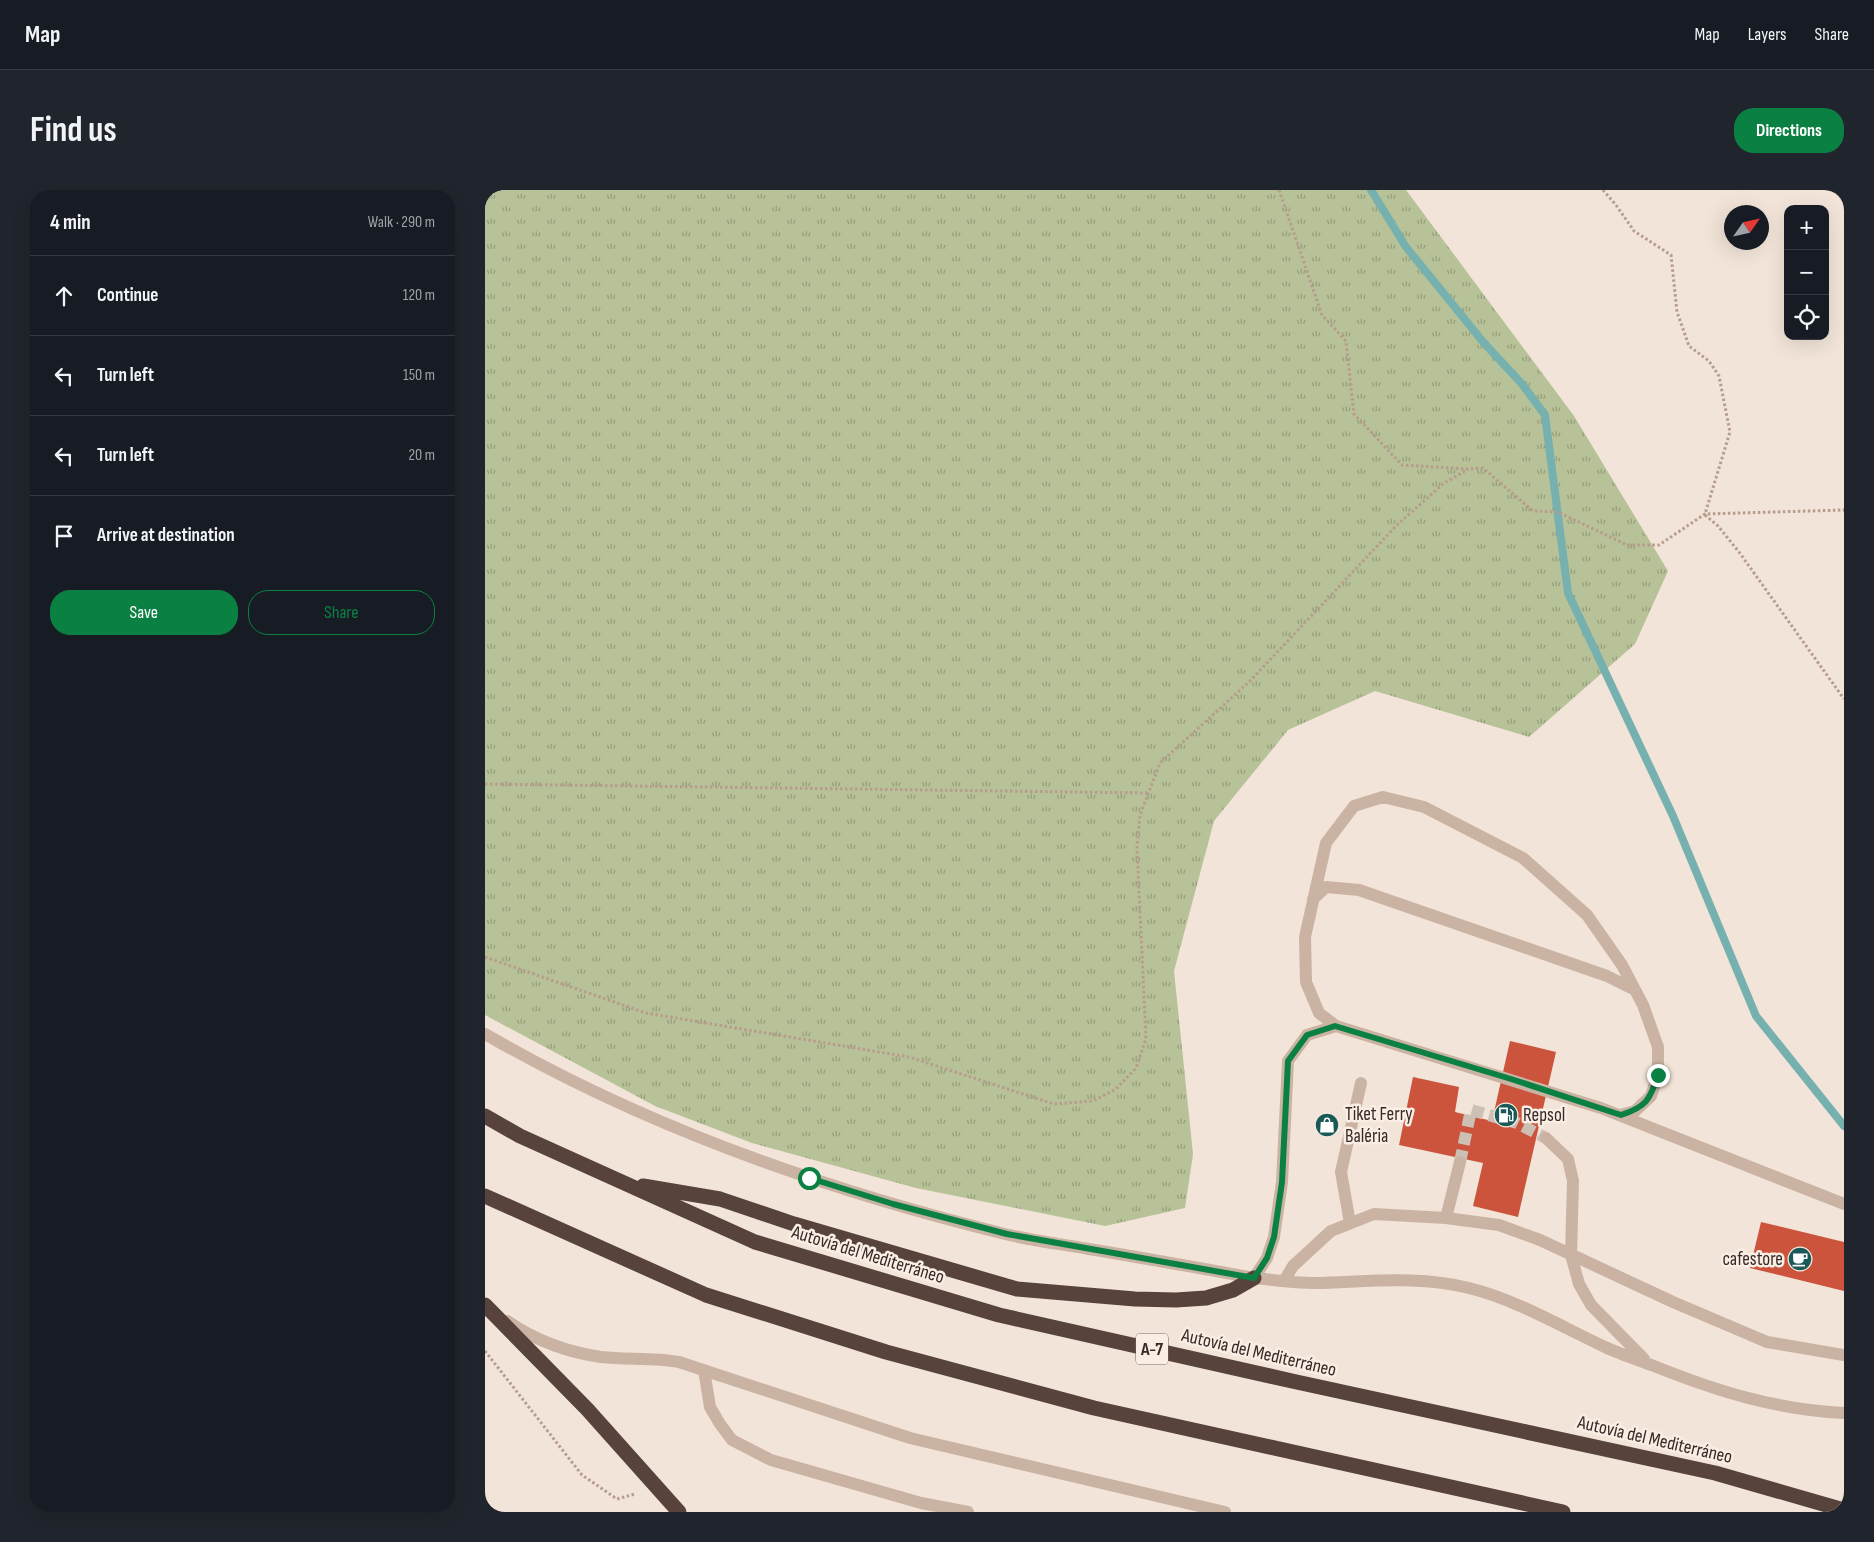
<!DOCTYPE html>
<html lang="en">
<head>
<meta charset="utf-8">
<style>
  :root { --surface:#171b24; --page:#20242c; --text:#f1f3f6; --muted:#9ea1a6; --line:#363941; --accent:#0b8043 }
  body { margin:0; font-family:"Sofia Sans Condensed",sans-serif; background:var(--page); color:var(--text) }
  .controls { position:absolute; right:15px; top:15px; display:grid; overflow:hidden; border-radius:10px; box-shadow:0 5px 20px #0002 }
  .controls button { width:45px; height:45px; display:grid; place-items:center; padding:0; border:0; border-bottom:1px solid var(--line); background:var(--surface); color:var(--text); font:25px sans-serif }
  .compass { position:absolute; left:1239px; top:15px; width:45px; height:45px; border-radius:50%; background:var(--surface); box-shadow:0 5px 20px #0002; rotate:56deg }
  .stop { position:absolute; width:15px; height:15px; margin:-11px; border:4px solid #0b8043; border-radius:50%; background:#fff }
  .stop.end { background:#0b8043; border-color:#fff; box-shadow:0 1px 5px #0008 }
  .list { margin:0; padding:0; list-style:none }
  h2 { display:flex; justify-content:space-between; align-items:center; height:65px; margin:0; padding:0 20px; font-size:21px }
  h2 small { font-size:16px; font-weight:400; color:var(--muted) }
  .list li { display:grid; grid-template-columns:32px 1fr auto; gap:15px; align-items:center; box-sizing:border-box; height:80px; padding:0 20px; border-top:1px solid var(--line) }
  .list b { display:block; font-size:19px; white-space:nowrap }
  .list em { font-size:16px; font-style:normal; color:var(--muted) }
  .actions { display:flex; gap:10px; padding:15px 20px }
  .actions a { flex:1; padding:11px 0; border:1px solid var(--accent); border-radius:20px; text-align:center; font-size:18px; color:var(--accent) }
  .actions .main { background:var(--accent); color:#fff }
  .icon { flex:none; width:28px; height:28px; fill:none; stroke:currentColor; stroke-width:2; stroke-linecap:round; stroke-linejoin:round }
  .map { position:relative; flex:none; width:1359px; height:1322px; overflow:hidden; border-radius:20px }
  header { display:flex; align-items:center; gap:30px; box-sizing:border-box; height:70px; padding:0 25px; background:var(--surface); border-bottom:1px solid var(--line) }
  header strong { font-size:24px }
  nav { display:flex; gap:28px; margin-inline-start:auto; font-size:18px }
  .intro { display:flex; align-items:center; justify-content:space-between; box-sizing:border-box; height:120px; padding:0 30px }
  h1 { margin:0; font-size:35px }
  .button { padding:12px 22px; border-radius:20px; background:var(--accent); color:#fff; font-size:18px; font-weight:700 }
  main { display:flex; gap:30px; padding:0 30px }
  aside { flex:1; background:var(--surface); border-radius:20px; box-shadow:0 5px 20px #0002 }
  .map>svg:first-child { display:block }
</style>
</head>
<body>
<header>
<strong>Map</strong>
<nav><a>Map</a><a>Layers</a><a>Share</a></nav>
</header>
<div class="intro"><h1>Find us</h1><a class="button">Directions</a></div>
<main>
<aside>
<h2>4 min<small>Walk · 290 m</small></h2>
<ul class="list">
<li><svg class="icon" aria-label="ahead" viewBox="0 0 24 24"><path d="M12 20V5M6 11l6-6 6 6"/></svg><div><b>Continue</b></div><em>120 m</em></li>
<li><svg class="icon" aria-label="left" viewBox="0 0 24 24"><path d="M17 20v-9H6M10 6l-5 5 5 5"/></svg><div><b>Turn left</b></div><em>150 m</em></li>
<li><svg class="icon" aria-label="left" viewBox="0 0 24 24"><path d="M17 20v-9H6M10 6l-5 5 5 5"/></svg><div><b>Turn left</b></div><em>20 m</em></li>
<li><svg class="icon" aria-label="arrive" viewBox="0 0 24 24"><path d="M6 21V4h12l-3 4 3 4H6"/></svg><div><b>Arrive at destination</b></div></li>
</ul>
<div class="actions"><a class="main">Save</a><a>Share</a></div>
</aside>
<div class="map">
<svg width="1359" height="1322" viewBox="0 0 1359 1322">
  <defs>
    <pattern id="grass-tufts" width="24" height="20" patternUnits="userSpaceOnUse" patternTransform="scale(1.25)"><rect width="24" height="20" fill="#b7c298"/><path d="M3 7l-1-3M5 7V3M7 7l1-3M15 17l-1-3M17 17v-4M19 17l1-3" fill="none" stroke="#969e7c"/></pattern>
  </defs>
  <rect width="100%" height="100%" fill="#f2e4d8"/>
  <path fill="url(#grass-tufts)" d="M0,0H921L1089,226L1183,381L1150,454L1044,547L890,501L803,540L729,631L689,781L708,964L700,1018L620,1036L431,998L267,953L170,916L0,825Z"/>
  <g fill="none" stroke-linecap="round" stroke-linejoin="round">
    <path stroke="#76b1af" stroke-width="8" d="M886,0L921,57L999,153L1037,194L1060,225L1083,403L1188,626L1271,826L1359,936"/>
  </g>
  <path fill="#cc543c" d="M1025,851L1071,862L1033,1027L988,1016L998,973L914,955L928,887L974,897L970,922L1007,931Z
    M1276,1032L1359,1052V1101L1265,1078Z"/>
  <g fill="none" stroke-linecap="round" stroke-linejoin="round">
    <path stroke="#ccbfb4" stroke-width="12" stroke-dasharray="12 6" stroke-linecap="butt" d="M975,972L986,920L1032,933L1061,948"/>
    <path stroke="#b79c8e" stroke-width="3" stroke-dasharray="2.5 2.5" stroke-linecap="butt" d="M794,0L837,125L861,151L869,224L917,275L983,279L998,278L1048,321L1073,322L1142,355H1174L1220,324L1359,320
      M1118,0L1131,15L1149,41L1186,65L1192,122L1204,156L1224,171L1234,186L1245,242L1220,324
      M1220,325L1233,336L1254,362L1359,509
      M0,594L664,603
      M0,767L161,823L424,867L569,914L608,911L631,899L651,878L661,849L652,658L655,625L675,573L765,491L912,335L958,294L983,279
      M0,1161L97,1285L132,1309L150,1304"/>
    <path stroke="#cbb3a4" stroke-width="12" d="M828,709L841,697L874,700L1122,786L1150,800
      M851,836L834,823L821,792L820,747L841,653L869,616L898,607L939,617L1038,668L1102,725L1137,775L1158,815L1173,857V885L1166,906L1150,921L1135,925
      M0,844C161,937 340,1000 520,1044C548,1051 577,1054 604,1059C659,1068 714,1078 769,1088C789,1090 809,1093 830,1093C881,1092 934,1085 984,1098C1032,1110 1075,1136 1120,1157C1135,1164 1153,1170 1169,1176C1234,1202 1289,1219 1359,1223
      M1061,948L1083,969L1088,991L1086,1065L1094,1094L1106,1115L1159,1169
      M961,1028L1014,1035L1055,1050L1188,1112L1282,1152L1359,1165
      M865,1033L856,982L876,893
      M769,1088L782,1068L789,1047L797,992L803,871L822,845L851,836L1116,918L1359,1014
      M799,1091L808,1076L846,1041L889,1024L961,1028L975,972
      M22,1131C51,1151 82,1162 116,1167C142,1170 168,1167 194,1172L425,1248L740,1322
      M219,1180L225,1217L235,1234L247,1250L286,1270L436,1313L483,1322"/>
    <path stroke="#57433c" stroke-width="15" d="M0,926L35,946L270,1052L514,1125L807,1191L1230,1283L1359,1320
      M158,996L235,1009L309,1034L532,1099L650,1109L691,1110L721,1108L748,1100L769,1088
      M0,1006L221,1105L401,1162L609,1218L1078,1322
      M0,1115L102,1219L194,1322"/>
  </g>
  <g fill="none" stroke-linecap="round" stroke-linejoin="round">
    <path stroke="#0b8043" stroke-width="6" d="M324,988L408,1014L522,1044L769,1088L782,1068L789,1047L797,992L803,871L822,845L850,836L1026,889L1136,925C1161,917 1165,910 1173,885"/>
  </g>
  <defs>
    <g id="fuel-disc" transform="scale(1.25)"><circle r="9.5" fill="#195958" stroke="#faeee4"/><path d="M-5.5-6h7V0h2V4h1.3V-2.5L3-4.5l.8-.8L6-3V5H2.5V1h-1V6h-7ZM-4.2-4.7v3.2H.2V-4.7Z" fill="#fff"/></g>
    <g id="shop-disc" transform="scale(1.25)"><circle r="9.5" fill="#195958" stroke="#faeee4"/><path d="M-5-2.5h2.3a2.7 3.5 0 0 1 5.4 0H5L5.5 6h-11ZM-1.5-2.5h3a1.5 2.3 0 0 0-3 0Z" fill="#fff"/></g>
    <g id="cafe-disc" transform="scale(1.25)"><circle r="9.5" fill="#195958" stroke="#faeee4"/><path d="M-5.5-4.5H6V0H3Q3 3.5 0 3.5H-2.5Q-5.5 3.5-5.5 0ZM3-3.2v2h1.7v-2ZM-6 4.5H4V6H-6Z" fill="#fff"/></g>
  </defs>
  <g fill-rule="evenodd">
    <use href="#fuel-disc" x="1021" y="925"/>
    <use href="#shop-disc" x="842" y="935"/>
    <use href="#cafe-disc" x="1315" y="1069"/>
  </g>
  <g text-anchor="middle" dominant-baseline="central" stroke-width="5" stroke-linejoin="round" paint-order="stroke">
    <rect fill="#faeee4" stroke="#71655f" stroke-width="1" x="651" y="1143.5" width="32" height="31" rx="4"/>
    <g font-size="18" font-weight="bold" fill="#362a26">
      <text x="667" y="1159">A-7</text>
    </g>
    <g font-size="19" fill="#362a26" stroke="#faeee4" text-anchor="start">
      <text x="860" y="924">Tiket Ferry<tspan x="860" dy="22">Baléria</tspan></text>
      <text x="1038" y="925">Repsol</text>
      <text x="1298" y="1069" text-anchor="end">cafestore</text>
    </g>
    <g font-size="19" fill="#362a26" stroke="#faeee4">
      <text transform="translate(383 1065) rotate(17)">Autovía del Mediterráneo</text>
      <text transform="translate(774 1163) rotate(13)">Autovía del Mediterráneo</text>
      <text transform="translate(1170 1250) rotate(13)">Autovía del Mediterráneo</text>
    </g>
  </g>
</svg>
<div class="controls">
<button>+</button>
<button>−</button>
<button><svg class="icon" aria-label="locate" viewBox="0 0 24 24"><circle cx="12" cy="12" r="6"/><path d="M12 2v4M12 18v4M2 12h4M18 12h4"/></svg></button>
</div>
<svg class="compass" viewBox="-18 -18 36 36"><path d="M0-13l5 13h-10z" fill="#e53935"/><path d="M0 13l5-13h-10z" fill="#9ea1a6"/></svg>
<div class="stop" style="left:324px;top:988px"></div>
<div class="stop end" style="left:1173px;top:885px"></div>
</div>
</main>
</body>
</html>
